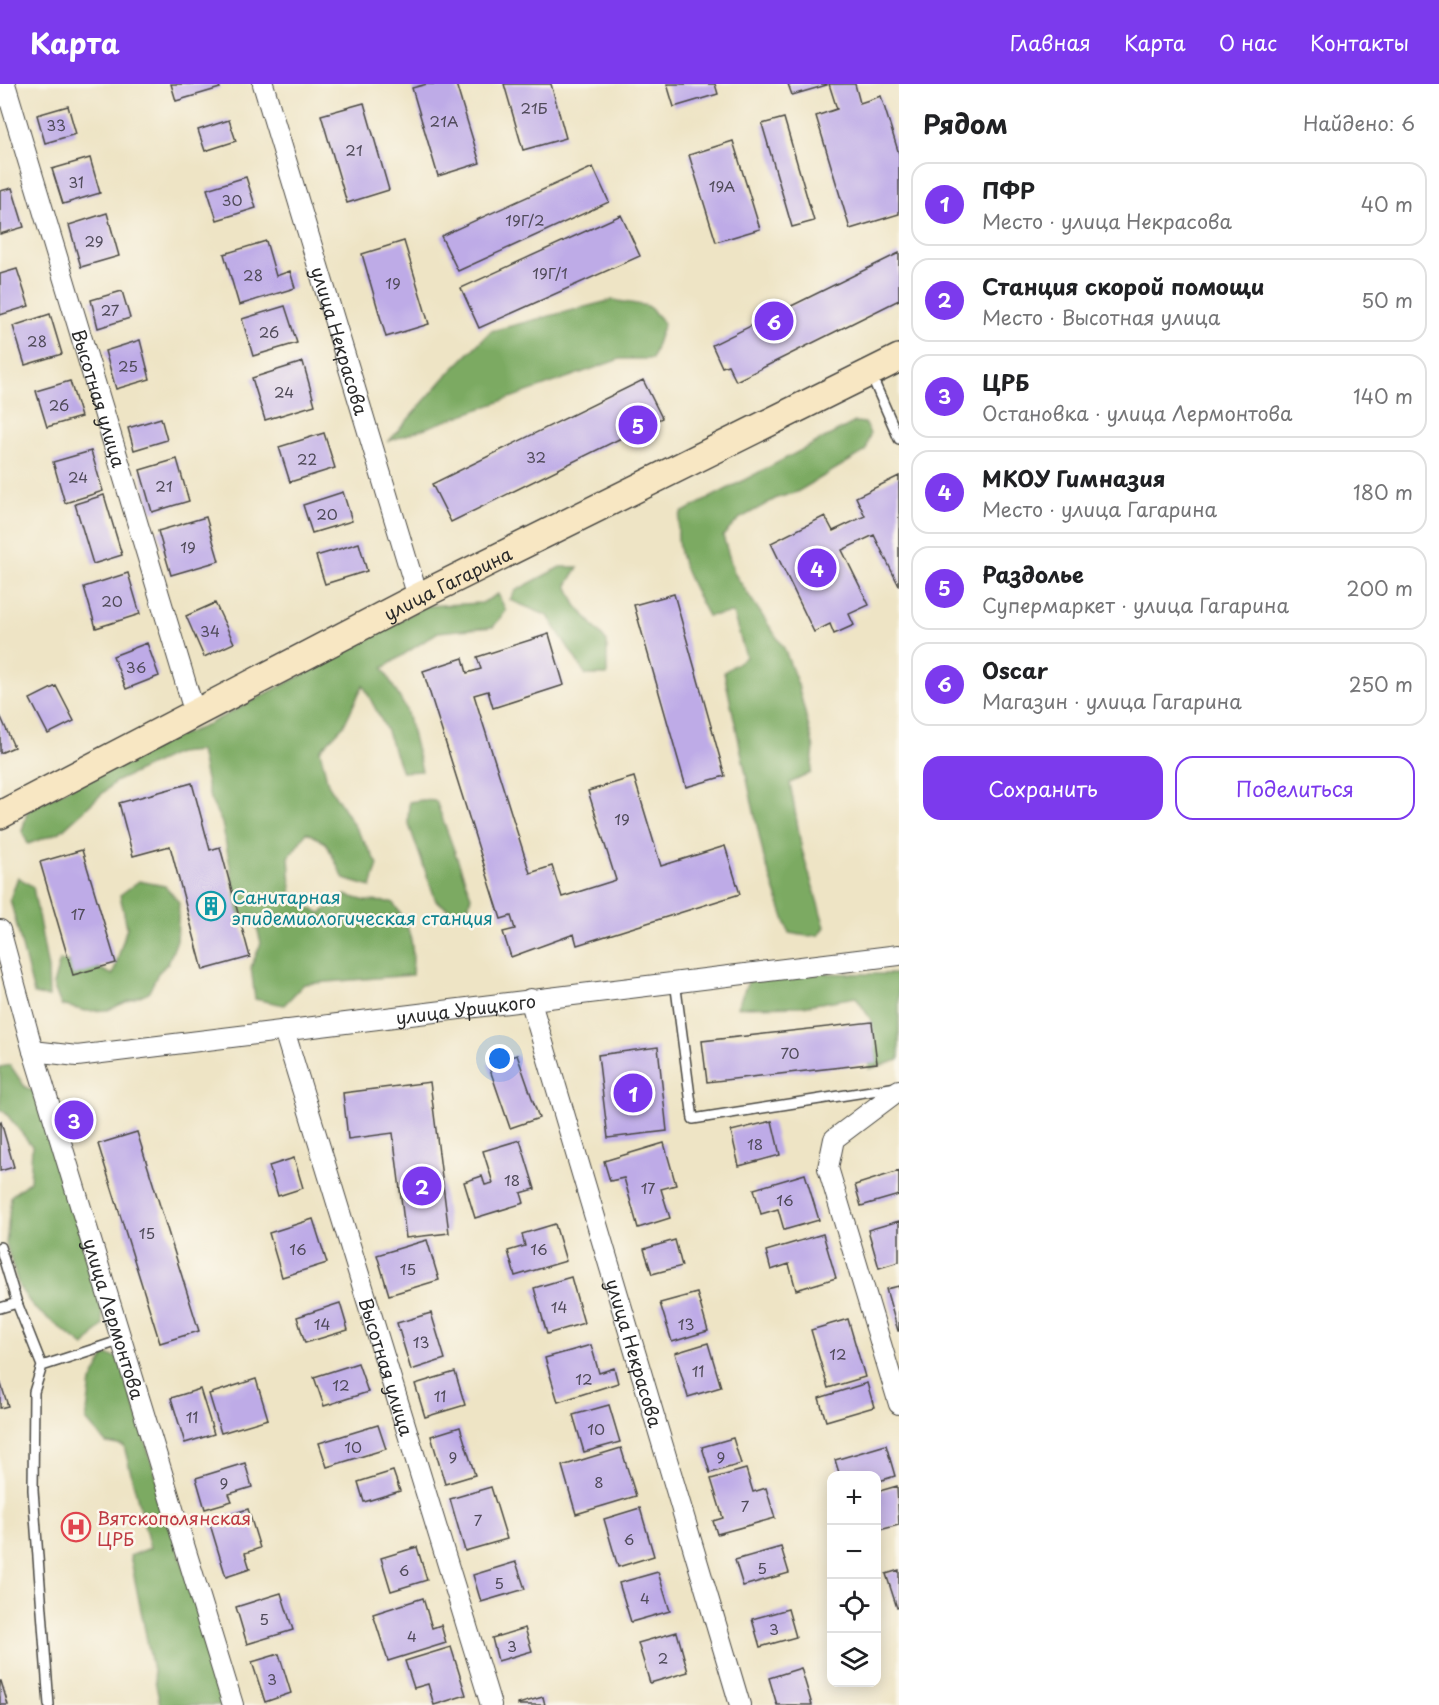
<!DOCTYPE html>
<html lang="ru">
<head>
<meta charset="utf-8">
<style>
  :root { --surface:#fff; --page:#f2f2f2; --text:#202124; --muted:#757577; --line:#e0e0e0; --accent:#7c3aed }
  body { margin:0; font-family:"Playpen Sans",sans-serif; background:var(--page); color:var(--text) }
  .controls { position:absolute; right:18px; bottom:18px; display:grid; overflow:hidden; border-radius:12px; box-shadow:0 3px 15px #0003 }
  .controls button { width:54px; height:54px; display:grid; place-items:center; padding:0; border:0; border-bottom:2px solid var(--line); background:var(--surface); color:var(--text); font:30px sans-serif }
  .you { position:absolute; left:500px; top:975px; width:21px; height:21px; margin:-15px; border:4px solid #fff; border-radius:50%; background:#1a73e8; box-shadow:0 0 0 9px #1a73e833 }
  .badge { display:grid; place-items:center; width:39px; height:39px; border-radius:50%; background:var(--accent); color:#fff; font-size:20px; font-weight:700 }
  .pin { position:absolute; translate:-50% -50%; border:3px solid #fff; box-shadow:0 2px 6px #0006 }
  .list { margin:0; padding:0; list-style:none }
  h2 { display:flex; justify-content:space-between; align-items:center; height:78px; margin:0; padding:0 24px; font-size:26px }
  h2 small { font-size:20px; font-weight:400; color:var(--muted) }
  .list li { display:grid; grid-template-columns:39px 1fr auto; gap:18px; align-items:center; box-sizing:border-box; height:84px; margin:0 12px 12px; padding:0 12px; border:2px solid var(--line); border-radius:18px }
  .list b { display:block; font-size:22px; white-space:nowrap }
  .list p { margin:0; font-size:20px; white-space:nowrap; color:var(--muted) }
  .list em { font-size:20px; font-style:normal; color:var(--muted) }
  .actions { display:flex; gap:12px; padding:18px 24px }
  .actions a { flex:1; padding:14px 0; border:2px solid var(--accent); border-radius:18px; text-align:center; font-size:21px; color:var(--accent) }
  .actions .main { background:var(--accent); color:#fff }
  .icon { flex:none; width:33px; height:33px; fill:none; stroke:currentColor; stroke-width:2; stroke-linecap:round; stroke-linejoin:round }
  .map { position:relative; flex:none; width:899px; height:1621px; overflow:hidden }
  header { display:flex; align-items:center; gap:36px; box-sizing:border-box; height:84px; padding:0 30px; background:var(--accent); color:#fff }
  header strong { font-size:28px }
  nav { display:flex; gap:33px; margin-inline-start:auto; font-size:21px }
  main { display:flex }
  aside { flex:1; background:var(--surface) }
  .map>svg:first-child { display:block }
</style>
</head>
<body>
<header>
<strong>Карта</strong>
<nav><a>Главная</a><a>Карта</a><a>О нас</a><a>Контакты</a></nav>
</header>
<main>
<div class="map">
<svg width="899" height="1621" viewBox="0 0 899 1621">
  <rect width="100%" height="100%" fill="#fbf7ec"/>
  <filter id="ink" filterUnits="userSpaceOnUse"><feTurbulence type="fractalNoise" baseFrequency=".0167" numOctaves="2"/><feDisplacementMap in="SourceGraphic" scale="12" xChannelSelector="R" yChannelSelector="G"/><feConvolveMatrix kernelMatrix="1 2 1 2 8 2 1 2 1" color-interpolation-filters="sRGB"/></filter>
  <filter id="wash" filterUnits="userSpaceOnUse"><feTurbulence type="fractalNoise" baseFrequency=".008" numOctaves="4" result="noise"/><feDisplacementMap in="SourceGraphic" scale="24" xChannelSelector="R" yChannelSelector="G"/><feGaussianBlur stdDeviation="1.35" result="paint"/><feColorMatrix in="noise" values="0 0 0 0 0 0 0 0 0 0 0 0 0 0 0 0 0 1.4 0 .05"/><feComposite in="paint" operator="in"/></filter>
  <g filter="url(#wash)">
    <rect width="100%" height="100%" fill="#eee4c5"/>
    <path fill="#7baa62" stroke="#536a46" stroke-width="1.5" d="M612,216L648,222L664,239L652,275H620L389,357L447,291L491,247Z
      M855,338L865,339L870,350L866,367L797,408L777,414L739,435L723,452L734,489L784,564L798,601L814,664L811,689L790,699L802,766L825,843L819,851L807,852L789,849L764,774L724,588L746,573L733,529L708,532C692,501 669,465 681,429Z
      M560,483H578L567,501L576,521L607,558V591H586L548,532L510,516L515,507Z
      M498,510L506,527L493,543L438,548L383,584L406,625L422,687L402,688L386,645L363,601L344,641L320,666L328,700L378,780L371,803L344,795L326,759L307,748L289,773L292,817L321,829L345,811L366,817L392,818C411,840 415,863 412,891L304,900L284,921L255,915L251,883L261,859L255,835L239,830L222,739L210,715L200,667L177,669L115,698L60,748L28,760L22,747L28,725L152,662L203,643L353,564L424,522L482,519Z
      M422,716L436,717L471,812L468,825L450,826L436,817L408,738L409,718Z
      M18,793L33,803L48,885L49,913L34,910L10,815Z
      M139,797L165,802L179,818L177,856L168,879L158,889L149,908L108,926L86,927L61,921L53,901L60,876L96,883L113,891L127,843L120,811Z
      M776,889L899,890V976L869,985L871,936L856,913L803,922L737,923L749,896Z
      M10,981L25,1003L42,1011L99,1203L103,1241L84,1262L34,1224L19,1203L6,1160L11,1112L30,1097L32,1062L4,1027H0V983Z
      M105,1271L120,1274L226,1621H160L130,1472L150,1464L124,1362L106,1359L86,1336L91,1298Z"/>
    <g id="blocks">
      <path fill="#beabe7" d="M171,0H218L220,4L176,17Z
        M427,0H456L480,79L438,92L412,4Z
        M504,0H551L566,54L523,66Z
        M667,0H715L718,10L674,23Z
        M788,0H827V1L792,11Z
        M829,0H855L860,19L881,12L899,70V130L850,145L816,32L837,25Z
        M364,19L389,106L347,119L321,31Z
        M68,22L76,50L45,59L37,31Z
        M784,34L814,137L792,143L762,40Z
        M229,36L236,57L205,67L198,46Z
        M733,57L760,145L716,158L689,71Z
        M90,74L100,109L63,120L52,85Z
        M593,83L609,118L458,187L441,152Z
        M246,93L256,124L217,136L207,105Z
        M12,104L24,143L0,150V107Z
        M107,129L119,172L81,183L69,141Z
        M621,131L640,172L479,244L461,204Z
        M266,157L276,192L290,187L295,204L239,221L224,170Z
        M404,157L429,240L386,253L362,170Z
        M899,169V216L736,297L728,281L722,283L712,261Z
        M17,185L29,222L0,231V190Z
        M122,207L130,234L98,244L91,216Z
        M285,222L297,259L253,272L242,235Z
        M50,230L62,270L25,281L13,242Z
        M140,256L150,295L116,305L105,267Z
        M303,278L315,321L265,336L252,294Z
        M643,296L662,334L451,438L432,400Z
        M70,297L81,333L47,343L36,307Z
        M161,334L167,356L134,366L128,344Z
        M324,349L335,384L290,398L279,363Z
        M91,367L103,407L65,419L53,378Z
        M177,375L189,417L152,428L140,386Z
        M899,392V502L874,451L842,466L869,521L849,530L854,541L834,550L830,540L814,548L771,459L825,432L833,447L865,432L856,413Z
        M343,408L352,437L312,449L303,421Z
        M104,411L122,471L93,480L75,420Z
        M206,433L219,477L171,491L158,447Z
        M359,459L367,487L325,500L316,472Z
        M128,489L140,530L96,544L84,503Z
        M674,510L725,692L686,703L634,521Z
        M215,519L234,559L204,573L186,532Z
        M549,550L564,601L493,624L488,607L474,611L530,789L552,782L562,813L616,796L588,707L634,693L661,782L725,762L740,810L577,861L574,850L511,873L503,848L515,845L511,832L501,835L423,587L463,574L467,589L481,585L477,573Z
        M147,559L159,592L126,605L113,572Z
        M56,602L74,637L48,650L30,615Z
        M0,631L14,663L0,669Z
        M192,699L210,766L220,763L250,873L203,886L170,762L133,772L119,719Z
        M82,766L116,879L73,891L40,778Z
        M872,938L877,979L707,998L702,957Z
        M658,963L667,1047L608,1054L598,971Z
        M517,971L539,1034L510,1044L488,980Z
        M430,998L449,1149L406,1154L393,1049L348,1055L343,1009Z
        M772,1037L780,1071L739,1082L731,1047Z
        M1,1038L14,1083L0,1087V1039Z
        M137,1048L199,1247L160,1259L98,1060Z
        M520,1056L535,1105L521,1109L524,1119L475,1134L464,1098L482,1092L485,1101L493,1099L483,1067Z
        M664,1059L676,1101L661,1105L670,1134L638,1144L624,1094L610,1097L604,1077Z
        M294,1074L303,1104L278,1112L269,1082Z
        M899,1087V1111L861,1122L855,1101Z
        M805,1090L819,1136L784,1146L778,1125L761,1130L754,1105Z
        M313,1135L327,1179L282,1193L269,1149Z
        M899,1137V1178L879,1184L868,1146Z
        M555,1140L566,1177L515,1192L508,1167L525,1162L522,1150Z
        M823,1150L836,1194L796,1206L789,1180L771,1186L766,1167Z
        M427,1156L439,1196L389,1211L377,1171Z
        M675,1156L682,1182L652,1190L644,1165Z
        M571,1193L584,1239L547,1250L534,1204Z
        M899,1202V1247H898L886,1205Z
        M697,1209L708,1247L672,1258L660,1219Z
        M340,1219L348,1246L305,1259L297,1233Z
        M431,1229L445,1275L411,1286L397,1239Z
        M848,1235L865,1293L828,1304L811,1246Z
        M708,1259L721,1303L688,1313L675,1269Z
        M591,1261L599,1289L614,1284L618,1299L558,1318L545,1274Z
        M358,1279L368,1308L324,1322L314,1293Z
        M455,1288L465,1321L425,1333L415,1300Z
        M256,1295L268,1335L221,1349L209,1310Z
        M0,1297L8,1322L0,1324Z
        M867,1299L874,1323L826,1337L819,1314Z
        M200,1305L214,1350L185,1359L171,1314Z
        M609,1321L620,1358L584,1368L573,1331Z
        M378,1341L386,1365L327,1383L319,1359Z
        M460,1343L475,1391L445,1400L431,1352Z
        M733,1354L741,1380L710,1389L702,1363Z
        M886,1361L895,1392L876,1398V1392H840L835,1376Z
        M621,1364L636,1412L576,1430L562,1382Z
        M245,1379L252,1403L229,1410L232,1417L205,1425L196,1394Z
        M746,1385L753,1408L766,1404L775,1434L717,1450L713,1437L723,1434L711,1395Z
        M393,1387L400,1407L364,1418L358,1398Z
        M897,1402L899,1441L876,1447V1408Z
        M491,1403L507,1455L465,1467L450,1415Z
        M640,1424L654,1472L618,1483L604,1435Z
        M248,1425L260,1464L245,1469L250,1485L226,1493L209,1437Z
        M417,1463L427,1496L391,1507L381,1474Z
        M781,1463L789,1489L743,1502L735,1476Z
        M516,1478L525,1505L481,1518L473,1491Z
        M899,1486V1523L897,1524L886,1490Z
        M658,1488L670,1527L631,1538L619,1499Z
        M281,1509L293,1546L247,1560L236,1523Z
        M423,1514L432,1544L441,1541L446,1559L388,1577L373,1530Z
        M788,1525L796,1553L760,1563L752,1535Z
        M525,1544L532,1567L498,1577L492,1554Z
        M677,1548L688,1588L650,1599L638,1559Z
        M451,1563L466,1611L434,1621L428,1600L414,1604L405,1577Z
        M279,1570L291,1609L265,1618L252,1578Z
        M801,1584L812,1621H777L769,1594Z
        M0,1597H1L8,1621H0Z
        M543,1613L545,1621H518V1620Z"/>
    </g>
  </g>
  <g filter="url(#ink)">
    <use href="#blocks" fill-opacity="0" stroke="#484742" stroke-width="1.5"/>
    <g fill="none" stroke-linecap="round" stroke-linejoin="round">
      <g stroke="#484742" stroke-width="12">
        <path id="lane" d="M871,291L899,355
          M675,897L693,1035L897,1003
          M0,1163L17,1219L42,1282
          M0,1224L17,1219
          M49,1621L33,1406L34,1308L42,1282L122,1256"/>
      </g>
      <g stroke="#484742" stroke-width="22">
        <g id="street">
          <path id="s1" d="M5,0L195,630"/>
          <path id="s2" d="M263,0L418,513"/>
          <path id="s3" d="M0,846L33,967L233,1621"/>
          <path id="s4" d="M530,915L740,1621"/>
          <path id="s5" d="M284,946L491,1621"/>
          <path id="s6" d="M33,967L77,972L899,871"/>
          <path d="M899,1006L834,1055L828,1084L899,1320"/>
        </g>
      </g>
      <g stroke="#484742" stroke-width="30">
        <g id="secondary">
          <path id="s7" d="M0,731L418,513L899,274"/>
        </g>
      </g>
      <use href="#lane" stroke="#fff" stroke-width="9"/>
      <use href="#street" stroke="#fff" stroke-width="20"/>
      <use href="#secondary" stroke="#f8e7c3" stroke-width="27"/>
    </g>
  </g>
  <defs>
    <g id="building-ring" transform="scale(1.5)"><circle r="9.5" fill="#fbf7ec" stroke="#0f9aa8" stroke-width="1.5"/><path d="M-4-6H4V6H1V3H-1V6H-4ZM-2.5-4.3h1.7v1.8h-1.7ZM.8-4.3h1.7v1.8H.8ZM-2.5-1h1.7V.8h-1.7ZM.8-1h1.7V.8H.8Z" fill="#0f9aa8"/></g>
    <g id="hospital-ring" transform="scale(1.5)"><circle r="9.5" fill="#fbf7ec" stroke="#e0444e" stroke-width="1.5"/><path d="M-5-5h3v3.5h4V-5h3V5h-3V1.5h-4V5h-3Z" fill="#e0444e"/></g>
  </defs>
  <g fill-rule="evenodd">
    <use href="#building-ring" x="211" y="822"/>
    <use href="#hospital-ring" x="76" y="1443"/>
  </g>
  <g text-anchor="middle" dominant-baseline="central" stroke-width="5" stroke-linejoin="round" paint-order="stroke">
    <g font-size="15" fill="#504b5a">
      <text x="534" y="23">21Б</text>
      <text x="444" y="36">21А</text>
      <text x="56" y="40">33</text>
      <text x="354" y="65">21</text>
      <text x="76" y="97">31</text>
      <text x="722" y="101">19А</text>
      <text x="232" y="115">30</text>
      <text x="525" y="135">19Г/2</text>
      <text x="94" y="156">29</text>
      <text x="550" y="188">19Г/1</text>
      <text x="253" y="190">28</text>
      <text x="393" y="198">19</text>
      <text x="110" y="225">27</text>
      <text x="269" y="247">26</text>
      <text x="37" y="256">28</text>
      <text x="128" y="281">25</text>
      <text x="284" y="307">24</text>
      <text x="59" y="320">26</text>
      <text x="536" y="372">32</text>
      <text x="307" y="374">22</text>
      <text x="78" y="392">24</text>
      <text x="164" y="401">21</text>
      <text x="327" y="429">20</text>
      <text x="188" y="462">19</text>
      <text x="112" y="516">20</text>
      <text x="210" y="546">34</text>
      <text x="136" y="582">36</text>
      <text x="622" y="734">19</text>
      <text x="78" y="829">17</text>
      <text x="790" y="968">70</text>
      <text x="755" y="1059">18</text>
      <text x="512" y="1095">18</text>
      <text x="648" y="1103">17</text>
      <text x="785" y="1115">16</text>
      <text x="147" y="1148">15</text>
      <text x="298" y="1164">16</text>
      <text x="539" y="1164">16</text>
      <text x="408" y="1184">15</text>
      <text x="559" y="1222">14</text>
      <text x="322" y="1239">14</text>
      <text x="686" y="1239">13</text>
      <text x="421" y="1257">13</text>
      <text x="838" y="1269">12</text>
      <text x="698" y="1286">11</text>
      <text x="584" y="1294">12</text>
      <text x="341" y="1300">12</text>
      <text x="440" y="1311">11</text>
      <text x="192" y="1332">11</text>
      <text x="596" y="1344">10</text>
      <text x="353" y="1362">10</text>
      <text x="453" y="1372">9</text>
      <text x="721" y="1372">9</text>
      <text x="599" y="1397">8</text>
      <text x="224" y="1398">9</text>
      <text x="745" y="1421">7</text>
      <text x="478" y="1435">7</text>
      <text x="629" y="1454">6</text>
      <text x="762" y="1483">5</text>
      <text x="404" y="1485">6</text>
      <text x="499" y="1498">5</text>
      <text x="645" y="1513">4</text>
      <text x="264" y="1534">5</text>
      <text x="774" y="1544">3</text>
      <text x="412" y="1551">4</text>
      <text x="512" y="1561">3</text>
      <text x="663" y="1573">2</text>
      <text x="272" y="1594">3</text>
    </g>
    <g font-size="18" fill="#2b2b2b" stroke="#fbf7ec">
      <text stroke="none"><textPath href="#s2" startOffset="268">улица Некрасова</textPath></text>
      <text stroke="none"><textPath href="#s1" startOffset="328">Высотная улица</textPath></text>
      <text stroke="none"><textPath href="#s7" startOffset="504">улица Гагарина</textPath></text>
      <text stroke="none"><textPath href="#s6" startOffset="436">улица Урицкого</textPath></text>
      <text stroke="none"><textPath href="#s3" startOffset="405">улица Лермонтова</textPath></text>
      <text stroke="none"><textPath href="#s4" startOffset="369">улица Некрасова</textPath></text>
      <text stroke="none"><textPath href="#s5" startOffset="352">Высотная улица</textPath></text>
    </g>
    <g font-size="18" fill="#0d838f" stroke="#fbf7ec" text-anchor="start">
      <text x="232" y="812">Санитарная<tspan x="232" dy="21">эпидемиологическая станция</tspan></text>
    </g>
    <g font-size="18" fill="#be3a42" stroke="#fbf7ec" text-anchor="start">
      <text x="97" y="1433">Вятскополянская<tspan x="97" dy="21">ЦРБ</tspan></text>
    </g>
  </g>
</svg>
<div class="controls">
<button>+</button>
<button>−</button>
<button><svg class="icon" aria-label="locate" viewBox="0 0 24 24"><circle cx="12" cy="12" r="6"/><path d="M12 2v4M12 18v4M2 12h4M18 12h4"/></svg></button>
<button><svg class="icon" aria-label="layers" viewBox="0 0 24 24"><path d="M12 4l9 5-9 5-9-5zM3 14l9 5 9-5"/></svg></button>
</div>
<div class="you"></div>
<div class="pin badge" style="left:633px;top:1009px">1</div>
<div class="pin badge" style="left:422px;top:1102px">2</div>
<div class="pin badge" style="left:74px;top:1036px">3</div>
<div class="pin badge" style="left:817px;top:484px">4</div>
<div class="pin badge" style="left:638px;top:341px">5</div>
<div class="pin badge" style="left:774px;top:237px">6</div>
</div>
<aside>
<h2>Рядом<small>Найдено: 6</small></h2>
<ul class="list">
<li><span class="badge">1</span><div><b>ПФР</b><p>Место · улица Некрасова</p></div><em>40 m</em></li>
<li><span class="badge">2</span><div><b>Станция скорой помощи</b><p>Место · Высотная улица</p></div><em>50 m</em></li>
<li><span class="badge">3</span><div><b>ЦРБ</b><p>Остановка · улица Лермонтова</p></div><em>140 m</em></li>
<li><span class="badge">4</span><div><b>МКОУ Гимназия</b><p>Место · улица Гагарина</p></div><em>180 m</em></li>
<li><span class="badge">5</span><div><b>Раздолье</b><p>Супермаркет · улица Гагарина</p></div><em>200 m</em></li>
<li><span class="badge">6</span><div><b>Oscar</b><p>Магазин · улица Гагарина</p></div><em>250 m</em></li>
</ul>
<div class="actions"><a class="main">Сохранить</a><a>Поделиться</a></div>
</aside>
</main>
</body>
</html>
